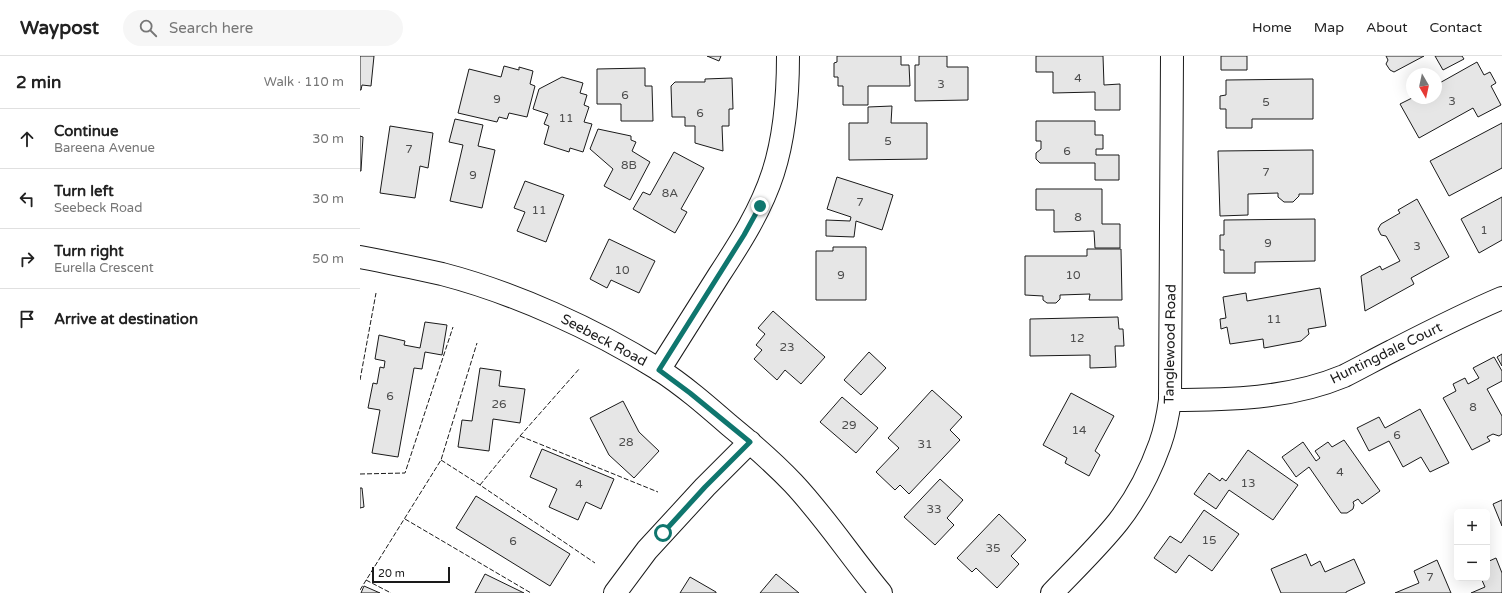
<!DOCTYPE html>
<html lang="en">
<head>
<meta charset="utf-8">
<style>
  :root { --surface:#fff; --page:#f6f6f6; --text:#222; --muted:#767676; --line:#e0e0e0 }
  body { margin:0; font-family:"Varela Round",sans-serif; background:var(--page); color:var(--text) }
  .controls { position:absolute; right:12px; bottom:12px; display:grid; overflow:hidden; border-radius:6px; box-shadow:0 4px 16px #0002 }
  .controls button { width:36px; height:36px; display:grid; place-items:center; padding:0; border:0; border-bottom:1px solid var(--line); background:var(--surface); color:var(--text); font:20px sans-serif }
  .compass { position:absolute; left:1046px; top:12px; width:36px; height:36px; border-radius:50%; background:var(--surface); box-shadow:0 4px 16px #0002; rotate:171deg }
  .scale { position:absolute; left:12px; bottom:10px; width:78px; box-sizing:border-box; padding-left:4px; border:2px solid #1a1a1a; border-top:0; font-size:11px; line-height:14px; white-space:nowrap; color:#1a1a1a; -webkit-text-stroke:3px #fff; paint-order:stroke }
  .stop { position:absolute; width:12px; height:12px; margin:-9px; border:3px solid #0f766e; border-radius:50%; background:#fff }
  .stop.end { background:#0f766e; border-color:#fff; box-shadow:0 1px 4px #0008 }
  .list { margin:0; padding:0; list-style:none }
  h2 { display:flex; justify-content:space-between; align-items:center; height:52px; margin:0; padding:0 16px; font-size:17px }
  h2 small { font-size:13px; font-weight:400; color:var(--muted) }
  .list li { display:grid; grid-template-columns:26px 1fr auto; gap:12px; align-items:center; box-sizing:border-box; height:60px; padding:0 16px; border-top:1px solid var(--line) }
  .list b { display:block; font-size:15px; white-space:nowrap }
  .list p { margin:0; font-size:13px; white-space:nowrap; color:var(--muted) }
  .list em { font-size:13px; font-style:normal; color:var(--muted) }
  .icon { flex:none; width:22px; height:22px; fill:none; stroke:currentColor; stroke-width:2; stroke-linecap:round; stroke-linejoin:round }
  .map { position:relative; flex:none; width:1142px; height:537px; overflow:hidden }
  header { display:flex; align-items:center; gap:24px; box-sizing:border-box; height:56px; padding:0 20px; background:var(--surface); border-bottom:1px solid var(--line) }
  header strong { font-size:19px }
  nav { display:flex; gap:22px; margin-inline-start:auto; font-size:14px }
  .search { width:280px; height:36px; background:var(--page); display:flex; align-items:center; gap:10px; box-sizing:border-box; padding:0 14px; border-radius:22px; color:var(--muted); font-size:15px }
  main { display:flex }
  aside { flex:1; background:var(--surface) }
  .map>svg:first-child { display:block }
</style>
</head>
<body>
<header>
<strong>Waypost</strong>
<div class="search"><svg class="icon" aria-label="search" viewBox="0 0 24 24"><circle cx="10" cy="10" r="6"/><path d="M15 15l6 6"/></svg>Search here</div>
<nav><a>Home</a><a>Map</a><a>About</a><a>Contact</a></nav>
</header>
<main>
<aside>
<h2>2 min<small>Walk · 110 m</small></h2>
<ul class="list">
<li><svg class="icon" aria-label="ahead" viewBox="0 0 24 24"><path d="M12 20V5M6 11l6-6 6 6"/></svg><div><b>Continue</b><p>Bareena Avenue</p></div><em>30 m</em></li>
<li><svg class="icon" aria-label="left" viewBox="0 0 24 24"><path d="M17 20v-9H6M10 6l-5 5 5 5"/></svg><div><b>Turn left</b><p>Seebeck Road</p></div><em>30 m</em></li>
<li><svg class="icon" aria-label="right" viewBox="0 0 24 24"><path d="M7 20v-9h11M14 6l5 5-5 5"/></svg><div><b>Turn right</b><p>Eurella Crescent</p></div><em>50 m</em></li>
<li><svg class="icon" aria-label="arrive" viewBox="0 0 24 24"><path d="M6 21V4h12l-3 4 3 4H6"/></svg><div><b>Arrive at destination</b></div></li>
</ul>
</aside>
<div class="map">
<svg width="1142" height="537" viewBox="0 0 1142 537">
  <rect width="100%" height="100%" fill="#fff"/>
  <path fill="#e6e6e6" stroke="#1a1a1a" d="M0,0H14L11,30L2,29L1,34H0Z
    M347,0H361L359,5Z
    M477,0H541V9H549L550,30H508V49H483V30H478V21H474V7L477,6Z
    M559,0H587V11H608V44L555,45V9H559Z
    M676,0H743L744,29L760,28V54H735V36L693,37V16H676Z
    M861,0H887V14H861Z
    M1026,0H1064L1034,16L1030,14L1026,8L1028,4Z
    M1075,0H1102L1104,3L1083,14Z
    M1117,6L1124,19L1130,16L1136,27L1131,30L1141,49L1118,61L1113,52L1059,82L1040,48L1052,42H1076V29Z
    M144,10L159,14V11L173,15L170,28L175,30L167,61L149,57L147,63L139,61L137,66L98,57L109,13L141,21Z
    M285,12V30H292L293,65H261V48H237V13Z
    M202,21L223,27L220,37L227,39L224,49L229,51L224,66L232,68L223,96L210,92L209,96L184,88L189,70L184,68L188,58L173,53L179,33Z
    M372,22L373,53H369V70H362L363,95L335,87V70H325V61H312L311,30L315,26H345V23Z
    M953,23V63H892V72H866V53H860V40L866,39V24Z
    M532,50L531,67H567V103L489,104V67H508V51Z
    M95,63L123,69L118,90L135,94L122,152L90,145L103,89L89,86Z
    M676,65H735V79H743V93H736V99H759V124H735V107H680L676,103V97L681,93V85H676Z
    M1142,67V112L1089,140L1070,105Z
    M30,70L73,77L68,112L60,110L55,142L20,137Z
    M238,73L271,80V84L276,86L272,95L290,106L270,144L244,130L253,113L230,93Z
    M0,80L3,81L1,115H0Z
    M953,94V138H939V140L933,146H924L918,141V137L888,138V159L860,160L858,95Z
    M314,96L344,112L321,153L327,156L315,177L273,153L283,136L290,139Z
    M477,121L533,139L522,174L496,165L494,181L466,180V164L490,165L491,161L467,153Z
    M165,125L204,139L186,186L157,175L165,156L154,152Z
    M676,133H742V168H760V192H735L734,175L694,176V154H676Z
    M1142,141V184L1119,197L1101,163Z
    M1057,143L1089,201L1051,222L1054,228L1005,255L1001,220L1020,210L1022,214L1040,205L1026,180L1021,179L1018,173L1021,168L1040,157L1038,154Z
    M955,163V205L895,206V217H864V194H860V179H864V164Z
    M249,183L295,205L279,237L251,224L247,232L230,223Z
    M473,191H506V244H456V195H473Z
    M727,193H761L762,244H729L730,238L700,239V243L696,247H687L683,244V240L665,239V200H727Z
    M960,232L966,270L948,273L949,278L941,285L904,292L903,283L870,288L867,271L861,273L860,263L866,262L863,241L886,237L887,245Z
    M413,255L465,301L441,328L425,314L417,324L394,303L402,294L396,289L405,278L398,272Z
    M758,261L759,273H763L764,290H755L756,311L730,312V299L670,300V263Z
    M65,266L87,269L82,299L65,296L62,313L54,312L38,401L12,397L20,354L8,352L13,327L17,328L20,311L24,312L25,305L15,303L19,279L45,285L44,289L60,292Z
    M509,296L526,312L501,339L484,324Z
    M1142,298V310L1137,301Z
    M1134,301L1142,315V325L1127,333L1142,360V378L1139,380L1133,378L1127,381L1130,385L1112,394L1083,342L1096,335L1093,328L1105,322L1108,328L1119,322L1113,312Z
    M120,312L141,315L139,330L165,333L160,367L133,363L129,395L98,391L102,364L112,365Z
    M572,334L602,361L590,374L600,384L549,438L540,429L535,434L516,416L539,392L528,382Z
    M711,337L754,360L735,395L740,399L729,420L705,407L707,402L683,389Z
    M482,341L518,372L496,397L460,366Z
    M263,345L279,376L299,395L274,422L249,399L230,362Z
    M1060,353L1089,407L1070,416L1061,401L1043,411L1029,385L1009,395L997,372L1019,361L1025,372Z
    M984,384L1020,435L1002,448L998,443L993,446L994,449L993,453L987,457H981L949,411L936,421L922,401L943,386L956,405L960,402L955,395L968,386L972,391Z
    M182,393L254,423L241,453L226,446L218,464L189,451L197,433L170,421Z
    M888,394L938,429L913,464L869,434L856,453L834,438L849,417L860,425L862,422L866,425Z
    M580,423L603,444L587,462L594,469L575,489L544,461Z
    M0,432H2L4,451L0,452Z
    M116,440L210,498L190,530L96,472Z
    M1142,444V470L1133,448Z
    M844,454L879,478L852,515L829,499L816,517L794,502L810,480L821,487Z
    M639,458L666,484L651,500L659,508L637,532L616,512L612,516L597,502Z
    M946,498L951,510L960,505L965,516L994,503L1005,527L986,536V537H921L911,513Z
    M1136,502L1142,517V537H1111L1125,531L1121,522H1127V506Z
    M1077,504L1091,537H1035L1059,527L1054,515Z
    M125,518L164,537H115Z
    M416,518L439,537H400Z
    M330,521L356,536V537H320Z
    M4,530L20,537H1Z"/>
  <g fill="none" stroke-linecap="round" stroke-linejoin="round">
    <g stroke="#1a1a1a" stroke-width="24">
      <path id="minor" d="M0,201C27,206 55,212 82,218C155,237 234,273 298,313C323,329 346,349 369,369C391,387 413,406 433,427C465,461 491,501 521,537
        M299,314C319,282 339,251 359,219C380,187 401,154 413,117C425,80 428,39 428,0
        M810,344C869,344 929,343 984,320C1000,312 1016,303 1032,295C1069,276 1104,258 1142,242
        M255,537L287,494L345,431L390,386
        M692,537C714,514 738,491 758,466C776,443 790,416 800,388C805,374 808,359 810,344L812,0"/>
    </g>
    <use href="#minor" stroke="#fff" stroke-width="22"/>
    <path stroke="#1a1a1a" stroke-width="1" stroke-dasharray="5 2" stroke-linecap="butt" d="M0,324L16,237
      M160,380L298,436
      M81,404L120,429L235,507
      M0,418L45,417L93,271
      M120,429L160,380L220,312
      M45,463L171,537
      M6,524L31,537
      M0,534L81,404L117,287"/>
  </g>
  <g fill="none" stroke-linecap="round" stroke-linejoin="round">
    <path stroke="#0f766e" stroke-width="5" d="M303,477L345,431L390,386L330,337L299,314L384,179L400,150"/>
  </g>
  <g text-anchor="middle" dominant-baseline="central" stroke-width="3" stroke-linejoin="round" paint-order="stroke">
    <g font-size="12" fill="#4d4d4d">
      <text x="718" y="22">4</text>
      <text x="581" y="28">3</text>
      <text x="265" y="39">6</text>
      <text x="137" y="43">9</text>
      <text x="1092" y="45">3</text>
      <text x="906" y="46">5</text>
      <text x="340" y="57">6</text>
      <text x="206" y="62">11</text>
      <text x="528" y="85">5</text>
      <text x="49" y="93">7</text>
      <text x="707" y="95">6</text>
      <text x="269" y="109">8B</text>
      <text x="906" y="116">7</text>
      <text x="113" y="119">9</text>
      <text x="310" y="137">8A</text>
      <text x="500" y="146">7</text>
      <text x="179" y="154">11</text>
      <text x="718" y="161">8</text>
      <text x="1124" y="174">1</text>
      <text x="908" y="187">9</text>
      <text x="1057" y="190">3</text>
      <text x="262" y="214">10</text>
      <text x="481" y="219">9</text>
      <text x="713" y="219">10</text>
      <text x="914" y="263">11</text>
      <text x="717" y="282">12</text>
      <text x="427" y="291">23</text>
      <text x="30" y="340">6</text>
      <text x="139" y="348">26</text>
      <text x="1113" y="351">8</text>
      <text x="489" y="369">29</text>
      <text x="719" y="374">14</text>
      <text x="1037" y="379">6</text>
      <text x="266" y="386">28</text>
      <text x="565" y="388">31</text>
      <text x="980" y="416">4</text>
      <text x="888" y="427">13</text>
      <text x="219" y="428">4</text>
      <text x="574" y="453">33</text>
      <text x="849" y="484">15</text>
      <text x="153" y="485">6</text>
      <text x="633" y="492">35</text>
      <text x="1070" y="521">7</text>
    </g>
    <g font-size="14" fill="#1a1a1a" stroke="#fff">
      <text transform="translate(244 284) rotate(28)">Seebeck Road</text>
      <text transform="translate(810 288) rotate(-89)">Tanglewood Road</text>
      <text transform="translate(1026 297) rotate(-26)">Huntingdale Court</text>
    </g>
  </g>
</svg>
<div class="controls">
<button>+</button>
<button>−</button>
</div>
<svg class="compass" viewBox="-18 -18 36 36"><path d="M0-13l5 13h-10z" fill="#e53935"/><path d="M0 13l5-13h-10z" fill="#767676"/></svg>
<div class="scale">20 m</div>
<div class="stop" style="left:303px;top:477px"></div>
<div class="stop end" style="left:400px;top:150px"></div>
</div>
</main>
</body>
</html>
